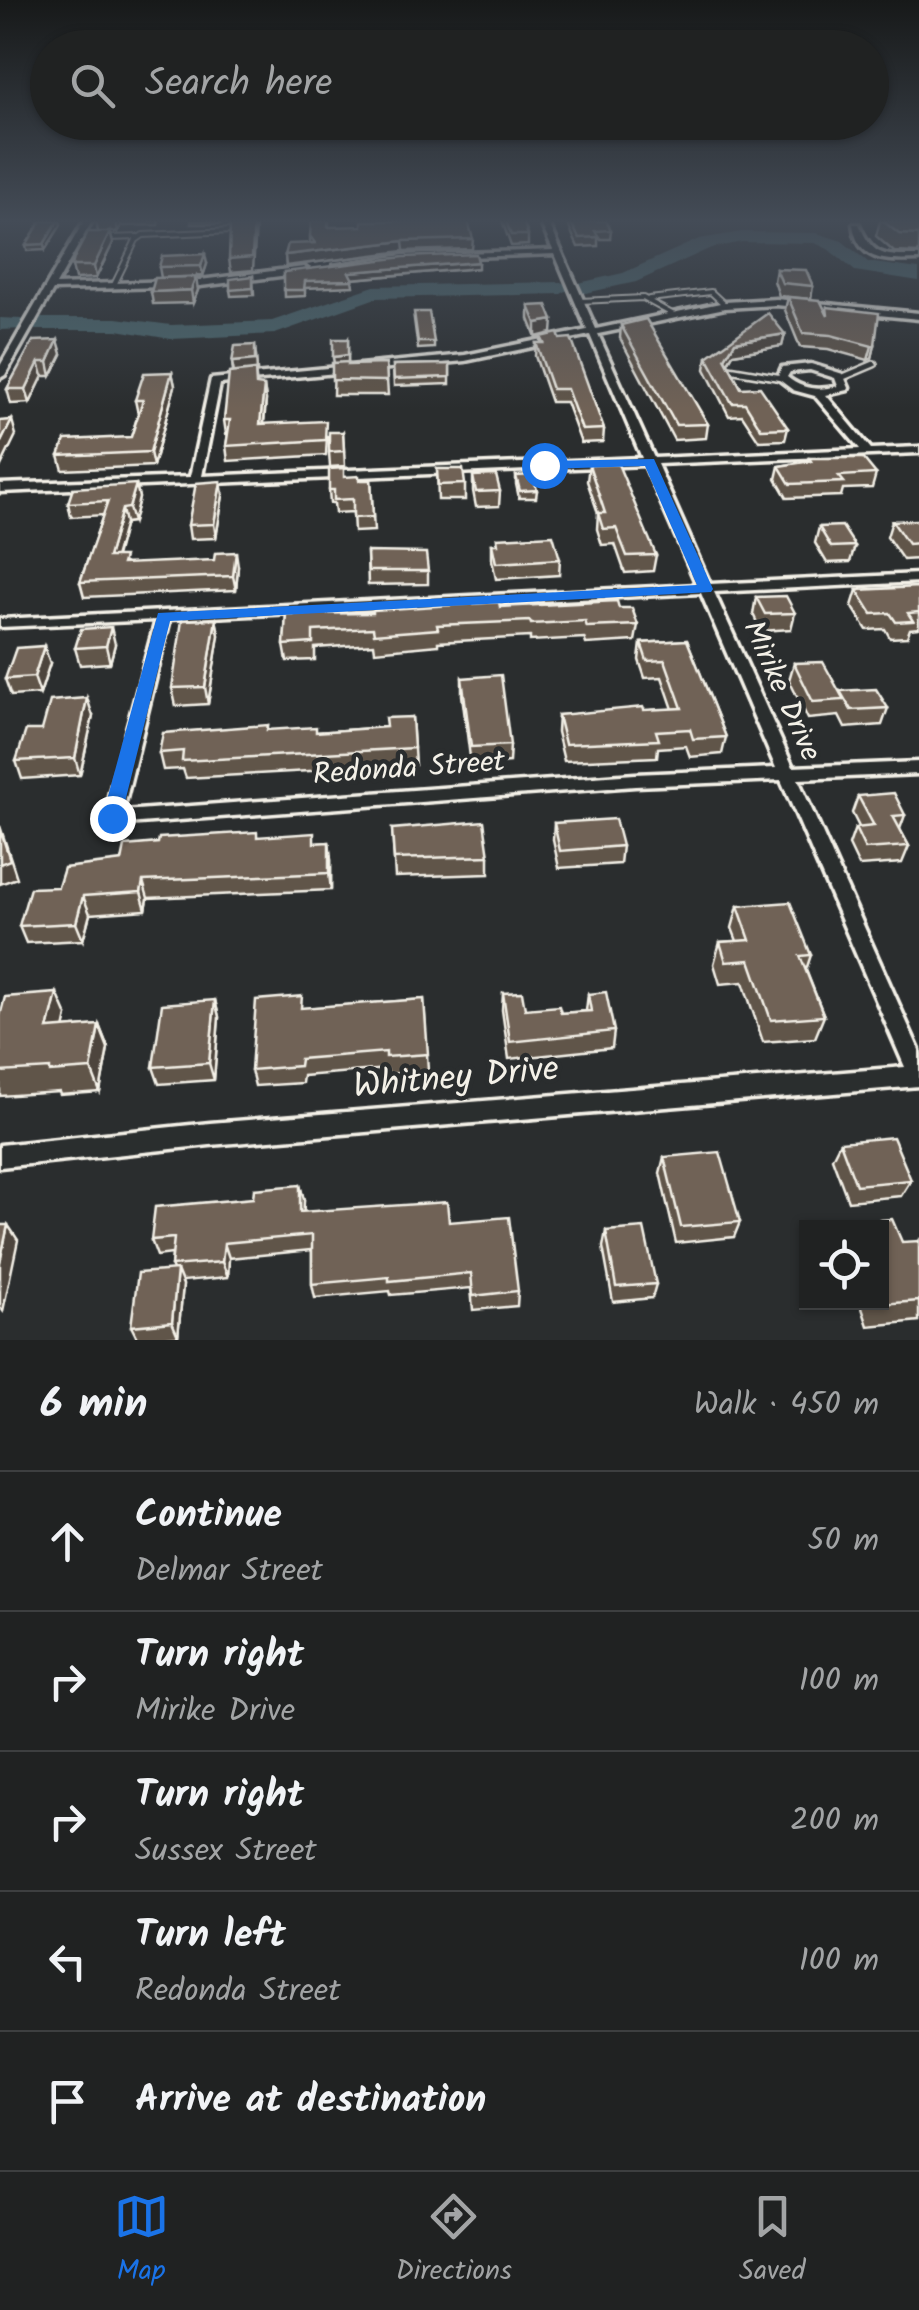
<!DOCTYPE html>
<html lang="en">
<head>
<meta charset="utf-8">
<style>
  :root { --surface:#202222; --page:#2d2f2f; --text:#f1f3f6; --muted:#a2a4a5; --line:#3d3f40; --accent:#1a73e8 }
  body { margin:0; font-family:Kalam,sans-serif; background:var(--page); color:var(--text) }
  .controls { position:absolute; right:30px; bottom:30px; display:grid; overflow:hidden; border-radius:0px; box-shadow:0 2px 8px #0004 }
  .controls button { width:90px; height:90px; display:grid; place-items:center; padding:0; border:0; border-bottom:2px solid var(--line); background:var(--surface); color:var(--text); font:50px sans-serif }
  .stop { position:absolute; width:30px; height:30px; margin:-22px; border:8px solid #1a73e8; border-radius:50%; background:#fff }
  .stop.end { background:#1a73e8; border-color:#fff; box-shadow:0 2px 10px #0008 }
  .list { margin:0; padding:0; list-style:none }
  h2 { display:flex; justify-content:space-between; align-items:center; height:130px; margin:0; padding:0 40px; font-size:42px }
  h2 small { font-size:32px; font-weight:400; color:var(--muted) }
  .list li { display:grid; grid-template-columns:65px 1fr auto; gap:30px; align-items:center; box-sizing:border-box; height:140px; padding:0 40px; border-top:2px solid var(--line) }
  .list b { display:block; font-size:38px; white-space:nowrap }
  .list p { margin:0; font-size:32px; white-space:nowrap; color:var(--muted) }
  .list em { font-size:32px; font-style:normal; color:var(--muted) }
  .icon { flex:none; width:55px; height:55px; fill:none; stroke:currentColor; stroke-width:2; stroke-linecap:round; stroke-linejoin:round }
  .map { position:relative; flex:none; width:919px; height:1340px; overflow:hidden }
  .search { position:absolute; background:var(--surface); box-shadow:0 2px 8px #0004; left:30px; right:30px; top:30px; height:110px; display:flex; align-items:center; gap:25px; box-sizing:border-box; padding:0 35px; border-radius:55px; color:var(--muted); font-size:38px }
  .sheet { height:830px; background:var(--surface) }
  nav { display:flex; justify-content:space-around; align-items:center; box-sizing:border-box; height:140px; border-top:2px solid var(--line); background:var(--surface); font-size:28px; color:var(--muted) }
  nav a { display:grid; justify-items:center; gap:5px }
  nav .on { color:var(--accent) }
  .map>svg:first-child { display:block }
</style>
</head>
<body>
<div class="map">
<svg width="919" height="1340" viewBox="0 0 919 1340">
  <rect width="100%" height="100%" fill="#2a2d2e"/>
  <filter id="ink" filterUnits="userSpaceOnUse"><feTurbulence type="fractalNoise" baseFrequency=".01" numOctaves="2"/><feDisplacementMap in="SourceGraphic" scale="20" xChannelSelector="R" yChannelSelector="G"/><feConvolveMatrix kernelMatrix="1 2 1 2 8 2 1 2 1" color-interpolation-filters="sRGB"/></filter>
  <g filter="url(#ink)">
    <g fill="none" stroke-linecap="round" stroke-linejoin="round">
      <path fill="#4b686d" fill-rule="evenodd" d="M742,232L817,233L842,241L868,262L919,269V281L855,271L828,249L815,243L742,242L711,248L636,282L581,294L571,288L561,294L376,298L275,334L171,339L117,330H36L25,324L36,318H117L171,325L272,321L374,286L561,282L571,288L574,284L623,273L699,239Z
        M0,318L22,319L25,324L22,329L0,330Z"/>
      <g stroke="#f4f1e8" stroke-width="8">
        <path id="lane-far1" d="M78,239L138,237
          M114,285L136,240L143,235L232,231
          M649,299L711,292L725,305
          M580,301L643,298L674,315"/>
      </g>
      <g stroke="#f4f1e8" stroke-width="10">
        <path id="lane" d="M729,369L782,378
          M841,378L874,364"/>
      </g>
      <g stroke="#f4f1e8" stroke-width="7">
        <path id="street" d="M84,221H92L56,285L200,280L304,267L308,270L304,273L200,286L53,290L5,375L0,378V366Z
          M540,221H548L596,329L725,302L776,299L919,313V319L776,305L725,308L598,334L654,458L860,449L815,396L793,390L777,378L782,367L811,364L843,374L849,388L848,390L826,395L871,449L919,447V453L657,464L710,584L919,574V582L714,592L793,767L919,762V774L798,779L919,1050V1086L210,1145L0,1167V1145L210,1123L905,1067L781,780L635,786L112,825L106,823L103,818L156,620L0,627V619L697,585L645,465L0,492V484L190,477L211,379L465,355L587,330L555,254L404,259L337,268L333,266L404,255L553,250ZM590,335L642,458L202,476L220,384L465,361ZM810,370L835,378L838,386C819,391 803,390 787,377L790,372ZM701,593L776,768L635,774L123,811L170,619Z
          M853,224H859C873,258 885,256 919,256V260C887,261 858,263 853,224Z"/>
      </g>
      <use href="#lane-far1" stroke="#2a2d2e" stroke-width="4"/>
      <use href="#lane" stroke="#2a2d2e" stroke-width="5"/>
      <use href="#street" fill="#2a2d2e" fill-rule="evenodd"/>
    </g>
    <path fill="#60544a" stroke="#f4f1e8" stroke-width="2.5" d="M41,221H60L61,225L45,250L27,251L26,245Z
      M96,221H159L158,225L121,226L118,232H110L113,243L96,278L75,279L72,266L98,232Z
      M191,221H222L221,224H191Z
      M329,221V227L473,239L472,249L404,251L286,266L285,255L310,243V236Z
      M502,221H523L528,235V245L511,246Z
      M569,221H606L611,230L610,239H598V246L578,247L569,227Z
      M880,221H919V253L894,252L876,236Z
      M207,264L203,276L161,278L159,267Z
      M478,268L352,279L353,286L305,288V296L285,297L284,272Z
      M776,269L813,286L811,299L779,296L774,281Z
      M253,276L254,295L231,296L230,290Z
      M198,290L193,303L153,304L151,292Z
      M788,297L826,313L827,307L875,345L872,358L868,360L828,349L800,347L785,310Z
      M529,306L552,333L536,337L529,319Z
      M414,319L434,342V348L418,349Z
      M621,325L708,424L706,438L674,440L620,338Z
      M785,334L782,346L733,354L728,363L741,388L788,428L785,440L759,441L742,415L729,416L705,369L707,357Z
      M541,337L604,429L603,442L581,443L566,402H551L535,356L536,343H541Z
      M348,339V365L386,364L388,395H333L334,363Z
      M33,341L62,354L51,376H43L30,403L11,404L7,389Z
      M256,357L257,371H255L257,386H264L266,400L264,424L327,436L326,455L228,461L226,446L228,434H226L224,420L233,372L232,362Z
      M450,364V384L394,386L393,365Z
      M172,372L175,386L153,466L63,470L59,456L131,437L138,414L135,400Z
      M343,432L345,466L330,467L329,452Z
      M809,458L876,474L872,488L843,489L841,496L787,498L776,479L779,466L808,461Z
      M589,465L656,555L653,571L625,573L615,544L602,545L597,529L598,513L587,481Z
      M437,469L465,484V500H438Z
      M473,476L500,491L499,506L476,507L473,491Z
      M516,476L537,490L536,498H519L516,484Z
      M345,477L359,480H371L374,531L354,532L353,512L335,513L334,503H330L329,490Z
      M136,484L139,498L133,522L125,523L116,557L126,564L238,566L236,590L84,597L80,582L103,515L71,517L68,503Z
      M223,495L216,538L190,539L188,525Z
      M892,521L919,522V559L903,560L887,537Z
      M819,527L855,546L850,562L827,563L815,543Z
      M497,538L560,559L559,575L496,579L492,560V544H497Z
      M367,552L428,571V584L368,585Z
      M919,587V628L910,629L907,637L890,638L885,629L867,630L852,606L857,590Z
      M756,597L795,613L791,629L761,631L753,614Z
      M500,607L619,608L638,625L635,641L586,644L584,638L530,641V637L438,642V645L375,651L374,644L315,648V660L287,661L284,645L286,614L373,613Z
      M216,619L219,635L208,704L176,706L172,688Z
      M687,640L726,737L722,754L690,757L686,746L658,748L657,757L564,761L557,732L558,715L673,709L662,677L645,678L639,660L641,643Z
      M115,644L110,663L80,665L75,648Z
      M50,663L40,694L11,696L5,679Z
      M794,663L840,692L888,708L882,725L845,728L839,716L808,719L789,680Z
      M462,678L510,745L509,762L471,765L462,695Z
      M93,716L80,775L22,779L16,761L42,730Z
      M412,717L415,765L186,778L183,769L163,770L159,753L268,725V730L317,732L386,727Z
      M858,796L905,815L900,829L909,846L902,863L859,866L849,845L855,828L859,827L852,813Z
      M554,823L622,846L620,864L559,868L553,840Z
      M392,829L489,856V874L395,877Z
      M258,837L315,843L329,842L331,860V890L148,898L146,910L90,914L83,940L26,943L19,926L58,887L122,861Z
      M738,906L811,955L806,970L824,1016L815,1038L763,1042L743,982L720,984L714,964L720,942L737,941L732,928Z
      M503,993L525,1009L561,1013L586,1011L588,994L614,1031L612,1048L509,1059L502,1010Z
      M424,999L428,1071L388,1074L387,1069L303,1076L302,1083L255,1086L251,1070L304,1008Z
      M215,1000L219,1017L214,1080L159,1084L153,1067Z
      M0,1016H67L64,1028L99,1025L108,1048L100,1092L60,1095L59,1092L0,1096Z
      M840,1142L911,1180L901,1196L848,1201L832,1158Z
      M664,1157L740,1222L734,1237L676,1243L660,1173Z
      M300,1185L304,1200L303,1212L449,1222L518,1291L517,1306L473,1310L471,1288L391,1295L390,1291L315,1298L312,1284V1250L229,1258L228,1277L182,1281L183,1285L178,1336L138,1340L131,1326L173,1270L171,1266L172,1254L157,1256L151,1240L253,1198Z
      M606,1231L656,1284L652,1298L613,1302L603,1247Z
      M919,1241V1321L868,1326L860,1302H882Z"/>
    <path fill="#4e453c" stroke="#f4f1e8" stroke-width="2.5" d="M58,221H60L61,225L45,250L44,244Z
      M116,221H120L121,226L118,232Z
      M254,221H278L256,226L253,270L231,272L229,259Z
      M110,232L113,243L96,278L94,266Z
      M403,241L404,251L286,266L285,255Z
      M205,254L207,264L203,276L201,266Z
      M478,262V268L350,279L349,272Z
      M196,277L198,290L193,303L191,290Z
      M553,320L552,333L536,337V323Z
      M785,334L782,346L733,354L723,370L725,358L735,342Z
      M58,340L62,354L51,376L48,362Z
      M255,345L256,357L257,371H255L257,399L234,373L232,362Z
      M875,345L872,358L868,360L872,346Z
      M348,355V362L334,364L333,357Z
      M39,362L43,376L30,403L26,389Z
      M172,372L175,386L153,466L150,452Z
      M264,386L266,400L262,438L260,424Z
      M12,420L16,435L0,468V444Z
      M221,481L223,495L216,538L214,524Z
      M136,484L139,498L133,522L129,508Z
      M122,509L125,523L111,572L108,557Z
      M236,552L238,566L236,590L233,576Z
      M216,619L219,635L208,704L205,687Z
      M111,627L115,644L110,663L106,646Z
      M44,646L50,663L40,694L34,677Z
      M87,698L93,716L80,775L75,758Z
      M0,826L17,878L0,884Z
      M329,842L331,860V890L329,873Z
      M143,881L148,898L146,910L141,892Z
      M83,896L90,914L83,940L76,923Z
      M57,993L67,1016L59,1052L48,1029Z
      M215,1000L219,1017L214,1080L209,1063Z
      M99,1025L108,1048L100,1092L91,1069Z
      M300,1185L304,1200L303,1228L300,1212Z
      M8,1225L18,1240L3,1311L0,1307V1262Z
      M224,1243L229,1258L228,1277L222,1262Z
      M177,1270L183,1285L178,1336L172,1322Z"/>
    <path fill="#706256" stroke="#f4f1e8" stroke-width="2.5" d="M41,221H58L44,244L26,245Z
      M234,221H254L252,257L229,259L230,224Z
      M311,221H328V227L362,226V221H468L473,239L403,241L285,255L288,244L315,243L310,236Z
      M506,221H523L528,235H511Z
      M570,221H606L611,230L595,231L599,237L579,238Z
      M883,221H919V235L899,234Z
      M88,232H110L94,266H72L74,258Z
      M205,254L201,266L159,267L162,256Z
      M476,254L478,262L349,272L353,280L305,281L304,290H284V272L404,257Z
      M776,269L806,270L813,286L782,283Z
      M253,276V288L230,290V279Z
      M196,277L191,290L151,292L155,278Z
      M788,297L820,300L828,316L827,307L879,313L875,345L872,346L831,335L803,333Z
      M547,305L553,320L536,323L529,306Z
      M414,312H429L434,342H418Z
      M768,313L785,334L735,342L725,358L741,388L760,387L788,428L761,429L745,403H732L707,357Z
      M646,319L708,424L676,425L621,325Z
      M558,333L560,339L571,338L604,429L582,430L567,389H552L536,343H544L541,337Z
      M333,339H348V355L333,357Z
      M58,340L48,362H39L26,389H7L33,341Z
      M255,345V360L232,362L235,346Z
      M348,362V365L386,364L387,381L332,380V363Z
      M450,364V377L394,379L393,365Z
      M255,370L256,385L264,386L260,424L326,421L325,440L226,446L230,420H224L229,373Z
      M172,372L150,452L59,456L65,440L131,437L143,400H135L144,373Z
      M12,420L0,444V421Z
      M329,432H343L344,451L329,452Z
      M809,458H863L876,474L839,476L844,482L790,484L779,466L811,461Z
      M618,464L656,555L627,556L616,528L603,529L598,513H605L589,465Z
      M344,468V477L359,476V480H371L373,517L353,518V499L334,500V490H329V469Z
      M437,469H463L465,484L438,485Z
      M496,475L500,491L476,492L473,476Z
      M533,475L537,490L520,491L516,476Z
      M221,481L214,524L188,525L196,483Z
      M136,484L129,508L122,509L108,557H124L122,564L214,560L215,553L236,552L233,576L80,582L108,501L68,503L73,488Z
      M917,520L919,522V543L908,544L892,521Z
      M842,526L855,546L831,547L819,527Z
      M553,535L560,559L496,563L492,544H498L497,538Z
      M367,552L426,553L428,571H368Z
      M919,587V612L908,613L913,621L896,622L890,613L872,614L857,590Z
      M786,596L795,613L765,614L756,597Z
      M617,601L619,608H632L638,625L587,627L585,621L531,624L530,621L437,625L438,629L374,634L373,628L313,631V643L284,645L286,614L373,613V610L499,602L500,607Z
      M216,619L205,687L172,688L182,620Z
      M111,627L106,646L75,648L81,629Z
      M687,640L726,737L693,739L690,729L656,731L659,740L565,744L558,715L643,707L644,710L682,708L665,660L647,661L641,643Z
      M44,646L34,677L5,679L16,648Z
      M823,662L844,700L813,702L794,663Z
      M501,675L510,745L471,747L462,678Z
      M876,689L888,708L851,710L840,691Z
      M87,698L75,758L16,761L26,730H42L50,701Z
      M412,717L414,748L182,761L183,751L159,753L163,733L268,725L267,730L316,727V732L386,727L385,718Z
      M894,793L905,815L893,816L909,846L865,849L855,828L874,826L858,796Z
      M615,819L622,846L560,851L554,823Z
      M484,821L489,856L394,859L392,829Z
      M0,829L10,860L0,864Z
      M257,832V837L314,833V843L329,842V873L143,881L141,892L83,896L76,923L19,926L30,888L58,887L64,868L122,861L125,846L158,843L159,838Z
      M790,902L811,955L800,956L824,1016L771,1020L750,960L726,962L720,942L750,940L738,906Z
      M522,992L525,1009L559,1006L561,1013L591,1011L588,994L606,992L614,1031L510,1042L503,993Z
      M57,993L48,1029L99,1025L91,1069L50,1072V1069L0,1072V1016L5,997Z
      M302,996L301,1008L424,999L428,1054L386,1057V1052L300,1059L299,1066L251,1070L256,1000Z
      M215,1000L209,1063L153,1067L162,1004Z
      M893,1137L911,1180L856,1185L840,1142Z
      M720,1152L740,1222L681,1227L664,1157Z
      M300,1185V1212L447,1202L449,1222L509,1217L518,1291L473,1296L471,1273L389,1281V1277L312,1284V1235L224,1243L222,1262L171,1266L174,1238L151,1240L155,1207L253,1198L254,1189Z
      M892,1219L902,1242L919,1241V1301L882,1304V1228H855L853,1222Z
      M0,1225H8L0,1262Z
      M644,1228L656,1284L616,1287L606,1231Z
      M177,1270L172,1322L131,1326L138,1273Z"/>
  </g>
  <linearGradient id="sky" x2="0" y2="1"><stop stop-color="#171919"/><stop offset="0.54" stop-color="#444c57"/><stop offset="1" stop-color="#444c57" stop-opacity="0"/></linearGradient>
  <rect width="919" height="409" fill="url(#sky)"/>
  <path fill="#1a73e8" d="M654,459L713,589L711,592L170,621L121,818L112,825L105,823L102,818L158,613L697,585L645,466L544,469L537,465L544,461Z"/>
  <g text-anchor="middle" dominant-baseline="central" stroke-width="9" stroke-linejoin="round" paint-order="stroke">
    <g font-size="30" fill="#f4f1e8" stroke="#2a2d2e">
      <text transform="translate(781 691) rotate(66)">Mirike Drive</text>
      <text transform="translate(409 769) rotate(-4)">Redonda Street</text>
    </g>
    <g font-size="35" fill="#f4f1e8" stroke="#2a2d2e">
      <text transform="translate(456 1079) rotate(-5)">Whitney Drive</text>
    </g>
  </g>
</svg>
<div class="controls">
<button><svg class="icon" aria-label="locate" viewBox="0 0 24 24"><circle cx="12" cy="12" r="6"/><path d="M12 2v4M12 18v4M2 12h4M18 12h4"/></svg></button>
</div>
<div class="stop" style="left:544px;top:465px"></div>
<div class="stop end" style="left:112px;top:818px"></div>
<div class="search"><svg class="icon" aria-label="search" viewBox="0 0 24 24"><circle cx="10" cy="10" r="6"/><path d="M15 15l6 6"/></svg>Search here</div>
</div>
<section class="sheet">
<h2>6 min<small>Walk · 450 m</small></h2>
<ul class="list">
<li><svg class="icon" aria-label="ahead" viewBox="0 0 24 24"><path d="M12 20V5M6 11l6-6 6 6"/></svg><div><b>Continue</b><p>Delmar Street</p></div><em>50 m</em></li>
<li><svg class="icon" aria-label="right" viewBox="0 0 24 24"><path d="M7 20v-9h11M14 6l5 5-5 5"/></svg><div><b>Turn right</b><p>Mirike Drive</p></div><em>100 m</em></li>
<li><svg class="icon" aria-label="right" viewBox="0 0 24 24"><path d="M7 20v-9h11M14 6l5 5-5 5"/></svg><div><b>Turn right</b><p>Sussex Street</p></div><em>200 m</em></li>
<li><svg class="icon" aria-label="left" viewBox="0 0 24 24"><path d="M17 20v-9H6M10 6l-5 5 5 5"/></svg><div><b>Turn left</b><p>Redonda Street</p></div><em>100 m</em></li>
<li><svg class="icon" aria-label="arrive" viewBox="0 0 24 24"><path d="M6 21V4h12l-3 4 3 4H6"/></svg><div><b>Arrive at destination</b></div></li>
</ul>
</section>
<nav>
<a class="on"><svg class="icon" aria-label="map" viewBox="0 0 24 24"><path d="M3 6l6-2 6 2 6-2v14l-6 2-6-2-6 2zM9 4v14M15 6v14"/></svg>Map</a>
<a><svg class="icon" aria-label="directions" viewBox="0 0 24 24"><path d="M12 3l9 9-9 9-9-9zM9 14v-3h6M13 9l2 2-2 2"/></svg>Directions</a>
<a><svg class="icon" aria-label="saved" viewBox="0 0 24 24"><path d="M7 4h10v16l-5-4-5 4z"/></svg>Saved</a>
</nav>
</body>
</html>
